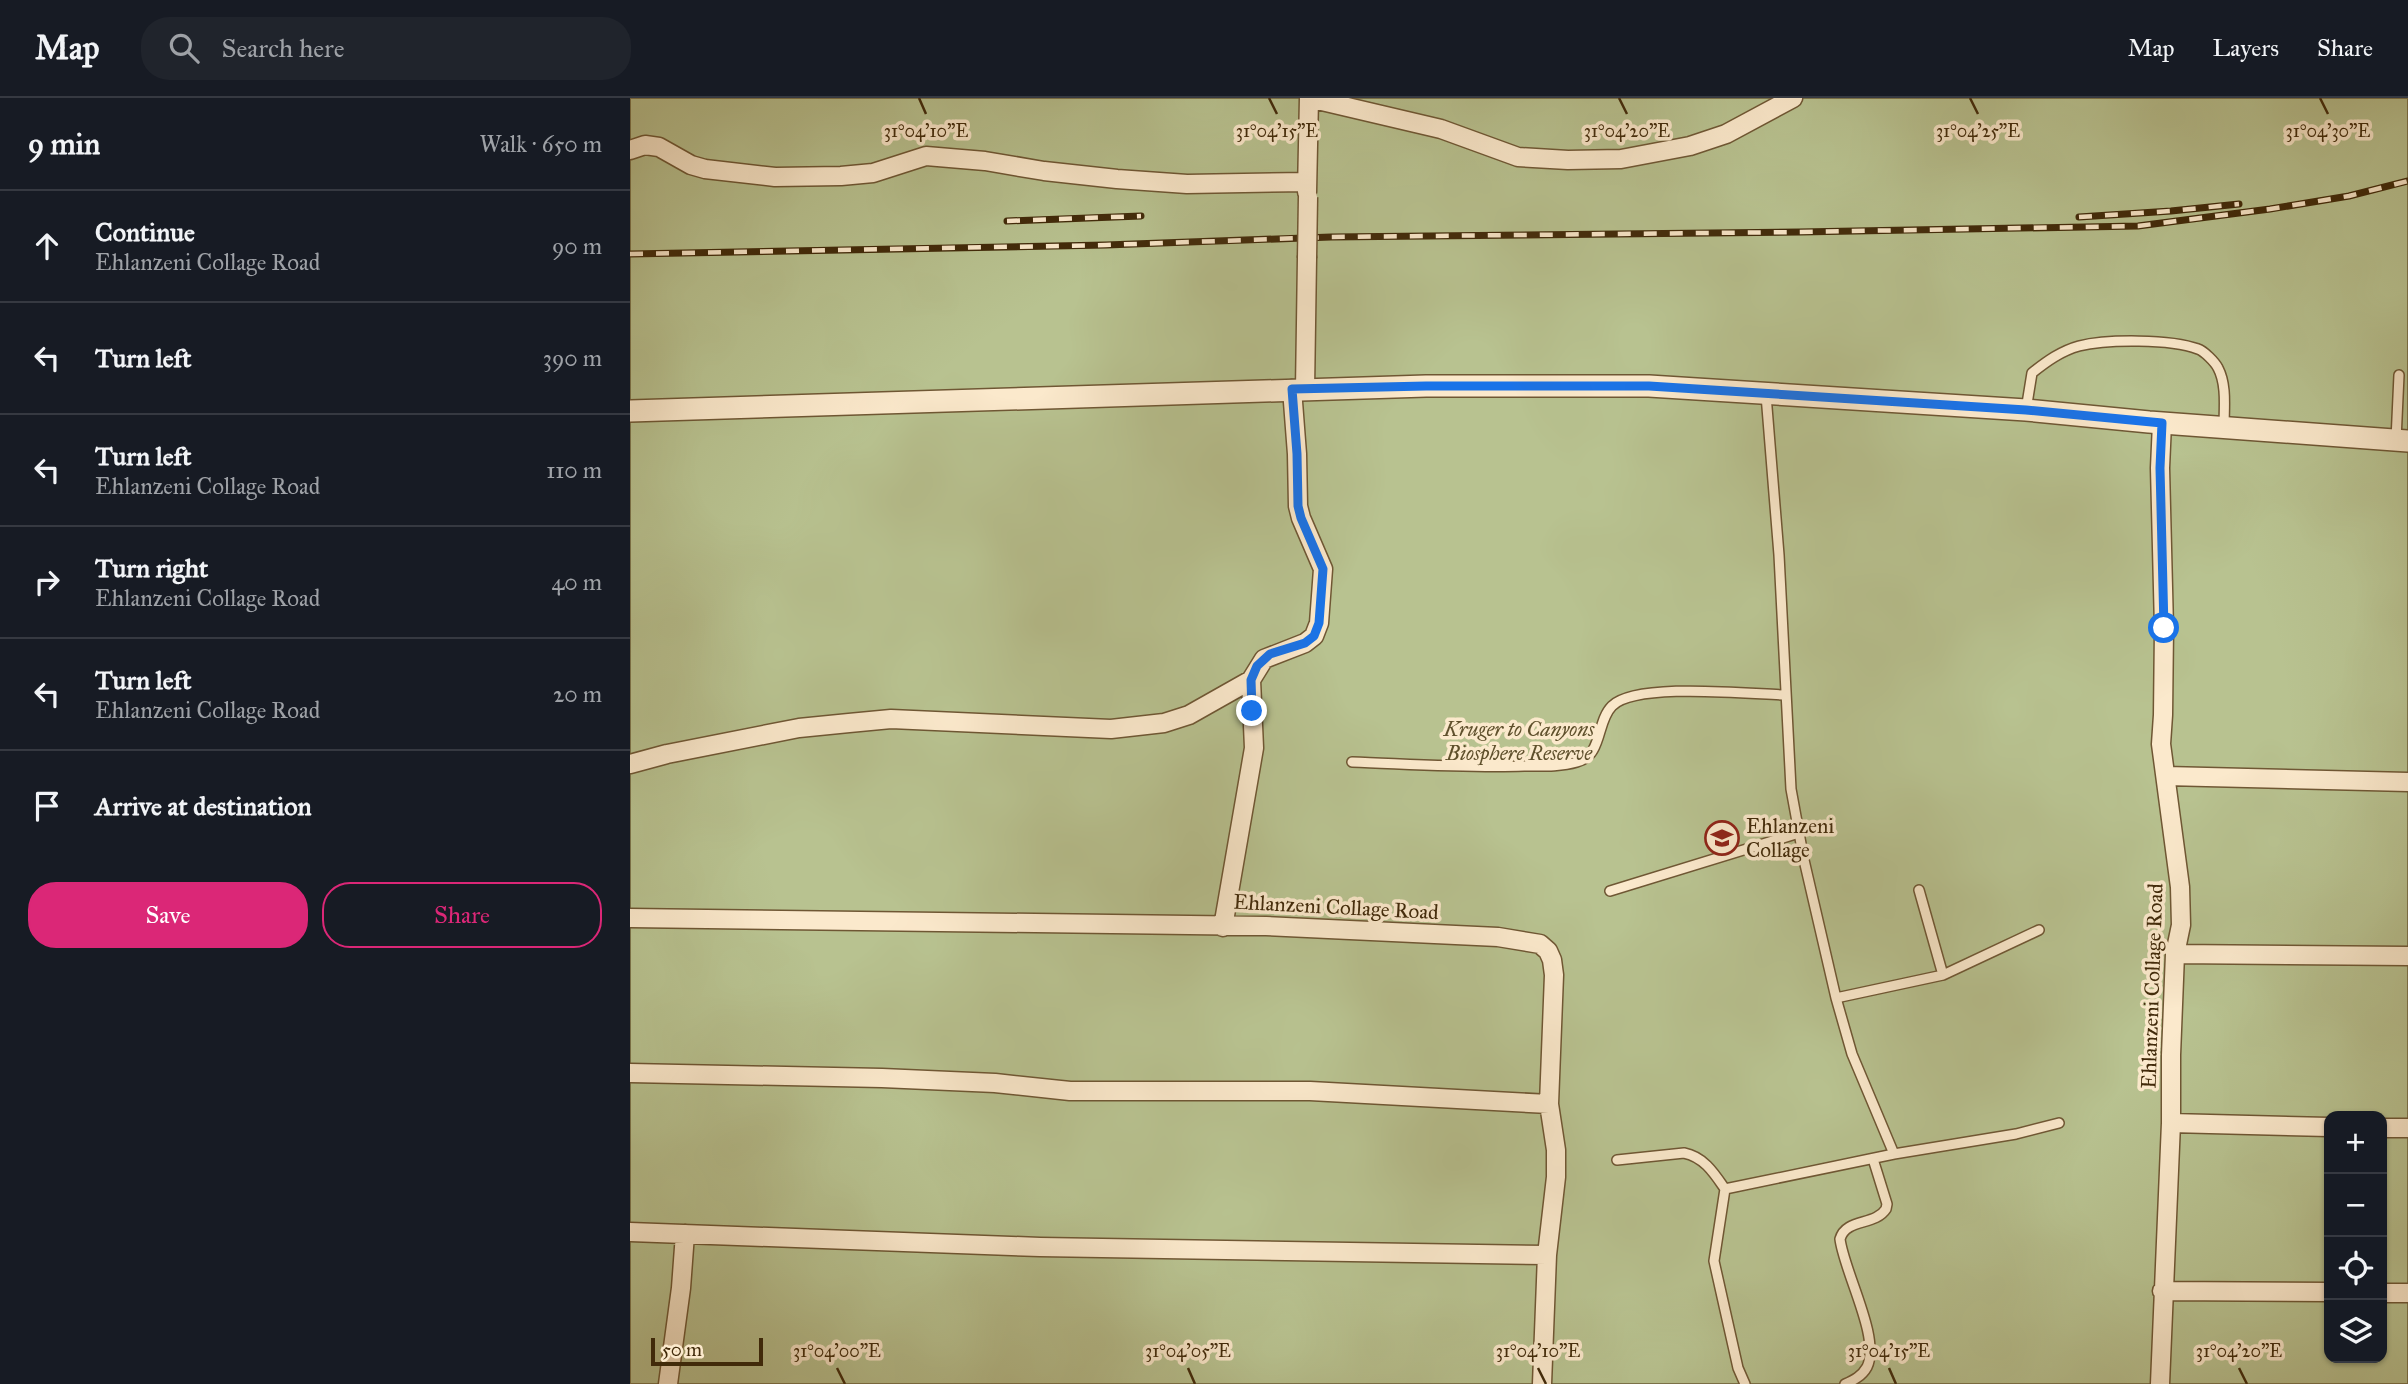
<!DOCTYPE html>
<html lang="en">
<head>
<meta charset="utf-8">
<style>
  :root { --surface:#171b24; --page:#20242c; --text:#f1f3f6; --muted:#9ea1a6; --line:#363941; --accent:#db2777 }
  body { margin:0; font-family:"IM FELL Great Primer",serif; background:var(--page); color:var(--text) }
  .controls { position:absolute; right:21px; bottom:21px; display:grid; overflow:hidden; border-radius:14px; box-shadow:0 2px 5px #0004 }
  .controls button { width:63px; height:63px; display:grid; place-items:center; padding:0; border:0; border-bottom:2px solid var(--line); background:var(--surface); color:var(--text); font:35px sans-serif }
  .scale { position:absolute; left:21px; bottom:18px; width:112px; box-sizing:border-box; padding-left:7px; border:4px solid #412a0a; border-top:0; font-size:19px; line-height:24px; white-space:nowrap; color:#412a0a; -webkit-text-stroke:5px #fbe9cc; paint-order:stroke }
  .stop { position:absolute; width:21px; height:21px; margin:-16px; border:5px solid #1a73e8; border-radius:50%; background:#fff }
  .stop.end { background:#1a73e8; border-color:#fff; box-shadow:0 2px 7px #0008 }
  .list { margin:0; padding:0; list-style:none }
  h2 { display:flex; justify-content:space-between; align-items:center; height:91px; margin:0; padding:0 28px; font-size:30px }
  h2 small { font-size:23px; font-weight:400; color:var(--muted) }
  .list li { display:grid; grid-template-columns:46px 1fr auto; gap:21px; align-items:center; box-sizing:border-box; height:112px; padding:0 28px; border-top:2px solid var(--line) }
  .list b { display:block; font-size:26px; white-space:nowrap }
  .list p { margin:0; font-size:23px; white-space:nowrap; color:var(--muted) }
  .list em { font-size:23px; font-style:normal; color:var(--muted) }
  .actions { display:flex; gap:14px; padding:21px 28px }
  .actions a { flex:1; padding:16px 0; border:2px solid var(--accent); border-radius:28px; text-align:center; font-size:24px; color:var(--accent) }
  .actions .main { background:var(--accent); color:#fff }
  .icon { flex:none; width:38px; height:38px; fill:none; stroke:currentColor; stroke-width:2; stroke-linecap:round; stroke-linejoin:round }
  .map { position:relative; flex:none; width:1778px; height:1286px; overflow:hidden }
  header { display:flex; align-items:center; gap:42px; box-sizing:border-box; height:98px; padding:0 35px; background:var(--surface); border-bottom:2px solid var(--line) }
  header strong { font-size:33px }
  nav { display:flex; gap:38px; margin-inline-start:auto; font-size:24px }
  .search { width:490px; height:63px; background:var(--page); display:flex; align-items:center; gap:18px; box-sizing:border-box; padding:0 24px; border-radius:28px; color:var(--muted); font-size:26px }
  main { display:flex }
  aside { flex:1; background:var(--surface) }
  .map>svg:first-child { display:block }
</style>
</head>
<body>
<header>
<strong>Map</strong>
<div class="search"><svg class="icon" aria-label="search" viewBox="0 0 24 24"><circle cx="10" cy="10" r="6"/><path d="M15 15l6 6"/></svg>Search here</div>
<nav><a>Map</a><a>Layers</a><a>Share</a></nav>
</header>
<main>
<aside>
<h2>9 min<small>Walk · 650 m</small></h2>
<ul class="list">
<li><svg class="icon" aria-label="ahead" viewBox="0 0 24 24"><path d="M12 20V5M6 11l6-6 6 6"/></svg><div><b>Continue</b><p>Ehlanzeni Collage Road</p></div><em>90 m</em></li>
<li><svg class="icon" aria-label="left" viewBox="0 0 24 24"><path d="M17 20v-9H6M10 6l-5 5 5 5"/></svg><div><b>Turn left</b></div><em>390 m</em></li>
<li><svg class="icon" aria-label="left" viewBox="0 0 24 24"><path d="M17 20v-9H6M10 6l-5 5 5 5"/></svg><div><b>Turn left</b><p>Ehlanzeni Collage Road</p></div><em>110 m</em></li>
<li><svg class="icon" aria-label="right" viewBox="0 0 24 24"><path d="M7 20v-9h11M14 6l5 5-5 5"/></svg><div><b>Turn right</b><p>Ehlanzeni Collage Road</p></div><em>40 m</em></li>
<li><svg class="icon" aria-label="left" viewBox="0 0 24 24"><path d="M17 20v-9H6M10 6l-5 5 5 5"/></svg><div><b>Turn left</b><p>Ehlanzeni Collage Road</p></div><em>20 m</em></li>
<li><svg class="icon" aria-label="arrive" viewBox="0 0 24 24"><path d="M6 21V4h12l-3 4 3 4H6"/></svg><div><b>Arrive at destination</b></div></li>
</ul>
<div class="actions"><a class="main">Save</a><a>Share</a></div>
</aside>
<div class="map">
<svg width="1778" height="1286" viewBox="0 0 1778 1286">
  <rect width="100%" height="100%" fill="#f9ddb0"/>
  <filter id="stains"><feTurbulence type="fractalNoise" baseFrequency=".00286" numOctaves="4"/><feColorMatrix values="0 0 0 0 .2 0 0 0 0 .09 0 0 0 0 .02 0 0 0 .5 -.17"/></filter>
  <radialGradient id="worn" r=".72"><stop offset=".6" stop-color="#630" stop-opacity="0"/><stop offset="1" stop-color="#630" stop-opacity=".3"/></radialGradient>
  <path fill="#b8c290" stroke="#7c764d" stroke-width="2" fill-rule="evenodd" d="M0,0H1778V1286H0ZM1699,1018H1752V1260H1699Z"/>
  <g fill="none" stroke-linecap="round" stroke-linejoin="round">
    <g stroke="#6f5734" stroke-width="12">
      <path id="service" d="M1136,297L1149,457L1161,691L1174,762L1206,900L1222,956L1264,1056
        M1396,312L1402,275C1417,263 1431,253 1449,248C1477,241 1541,241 1568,251C1574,253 1585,264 1588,270C1597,287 1594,310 1594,329
        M1766,342L1769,277
        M722,664C779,666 837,670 894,668C911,668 930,669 947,664C973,657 966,624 982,608C1006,584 1120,596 1156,597
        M1289,792L1313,877
        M980,793L1169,735
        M1206,900L1313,877L1409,832
        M987,1062L1054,1055C1074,1059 1084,1075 1095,1091L1084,1163L1108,1270L1115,1286
        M1095,1091L1264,1056L1386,1036L1429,1025
        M1215,1286C1224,1282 1232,1278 1237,1269C1251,1240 1214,1174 1210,1141C1216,1120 1245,1128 1256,1111L1257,1106L1243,1061"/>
    </g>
    <g stroke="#6f5734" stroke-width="21">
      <path id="minor" d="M679,0L811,31L888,59L938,62L991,61L1060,48L1096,36L1163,0
        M0,52L15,47L29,49L61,67L75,71L145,79L211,78L243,75L296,58L355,63L414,73L487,81L557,86L677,84
        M677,94L679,0
        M675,291L677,160
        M0,666L37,656L169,630L219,625L261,621L481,631L534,625L559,617L621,582
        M1536,678L1778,684
        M0,820L636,828L868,839L910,846L918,853L922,862L924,877L919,1006L926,1052V1079L917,1157L912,1286
        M593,829L624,650L621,582L634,561L675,545L684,538L689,525L693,471L671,420L668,408L667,356L662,291
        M1545,856L1778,858
        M0,975L252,980L365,985L440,993H680L919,1006
        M1541,1025L1699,1029
        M1752,1030H1778
        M0,1134L410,1149L917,1157
        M1532,1193L1699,1194
        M1752,1195H1778
        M38,1286L51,1190L55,1136
        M1530,1286L1541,1025V957L1545,856L1551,827L1550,789L1531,646L1533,617L1534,530L1530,370L1532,325"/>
    </g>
    <g stroke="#6f5734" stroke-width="24">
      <path id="tertiary" d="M0,313L796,288H1019L1396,312L1519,324L1778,343"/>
    </g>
    <use href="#service" stroke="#fbe9cc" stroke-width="9"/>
    <use href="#minor" stroke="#fbe9cc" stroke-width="18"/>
    <use href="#tertiary" stroke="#fbe9cc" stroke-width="21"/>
    <g stroke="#412a0a" stroke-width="7">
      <path id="rail" d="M1449,119L1541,113L1609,106
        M377,123L511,118
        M0,156L476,147L701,139L1170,134L1508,128L1640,111L1719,98L1778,83"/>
    </g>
    <use href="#rail" stroke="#fbe9cc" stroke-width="4.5" stroke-dasharray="13" stroke-linecap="butt"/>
    <g stroke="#6f5734" stroke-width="21" stroke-linecap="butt">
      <path id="minor-bridge" d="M677,160L678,99"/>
    </g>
    <use href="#minor-bridge" stroke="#fbe9cc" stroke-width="18"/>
  </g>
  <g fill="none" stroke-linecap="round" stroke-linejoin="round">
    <path stroke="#1a73e8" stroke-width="9" d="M622,613L621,582L627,568L640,556L675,545L684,538L689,525L693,471L671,420L668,408L667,356L662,291L796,288H1019L1396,312L1532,325L1530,370L1534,530"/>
  </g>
  <path fill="none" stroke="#412a0a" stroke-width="2.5" d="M289,0L296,16M639,0L647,16M989,0L997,16M1340,0L1348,16M1690,0L1698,16M207,1270L215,1286M558,1270L565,1286M908,1270L916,1286M1259,1270L1266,1286M1609,1270L1617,1286"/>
  <defs>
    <g id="university-ring" transform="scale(1.75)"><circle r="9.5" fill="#fbe9cc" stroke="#8f2418" stroke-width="1.5"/><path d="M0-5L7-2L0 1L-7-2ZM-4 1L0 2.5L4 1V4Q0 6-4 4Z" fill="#8f2418"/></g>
  </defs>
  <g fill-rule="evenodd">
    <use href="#university-ring" x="1092" y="740"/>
  </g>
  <g text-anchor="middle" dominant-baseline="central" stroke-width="7" stroke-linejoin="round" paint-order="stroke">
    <g font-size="21" font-style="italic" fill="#5f502c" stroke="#fbe9cc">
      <text x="889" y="631">Kruger to Canyons<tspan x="889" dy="24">Biosphere Reserve</tspan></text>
    </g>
    <g font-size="21" fill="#412a0a" stroke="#fbe9cc" text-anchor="start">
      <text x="1116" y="728">Ehlanzeni<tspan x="1116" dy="24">Collage</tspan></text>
    </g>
    <g font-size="21" fill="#412a0a" stroke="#fbe9cc">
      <text transform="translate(706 809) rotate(3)">Ehlanzeni Collage Road</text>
      <text transform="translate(1522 888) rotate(-88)">Ehlanzeni Collage Road</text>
    </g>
  </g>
  <g font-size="18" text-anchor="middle" fill="#412a0a" stroke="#fbe9cc" stroke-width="7" stroke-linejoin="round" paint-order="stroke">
    <text x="296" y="39">31°04'10"E</text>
    <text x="647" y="39">31°04'15"E</text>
    <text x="997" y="39">31°04'20"E</text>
    <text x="1348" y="39">31°04'25"E</text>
    <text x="1698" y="39">31°04'30"E</text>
    <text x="207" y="1259">31°04'00"E</text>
    <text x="558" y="1259">31°04'05"E</text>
    <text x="908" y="1259">31°04'10"E</text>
    <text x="1259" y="1259">31°04'15"E</text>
    <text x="1609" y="1259">31°04'20"E</text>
  </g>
  <rect width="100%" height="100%" filter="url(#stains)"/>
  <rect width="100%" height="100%" fill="url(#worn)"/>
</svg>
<div class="controls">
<button>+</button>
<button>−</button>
<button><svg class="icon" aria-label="locate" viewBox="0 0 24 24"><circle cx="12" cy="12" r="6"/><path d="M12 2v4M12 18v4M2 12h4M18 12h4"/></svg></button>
<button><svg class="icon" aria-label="layers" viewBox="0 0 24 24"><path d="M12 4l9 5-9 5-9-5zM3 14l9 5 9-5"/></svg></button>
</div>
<div class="scale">50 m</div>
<div class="stop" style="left:1534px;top:530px"></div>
<div class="stop end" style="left:622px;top:613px"></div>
</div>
</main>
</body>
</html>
